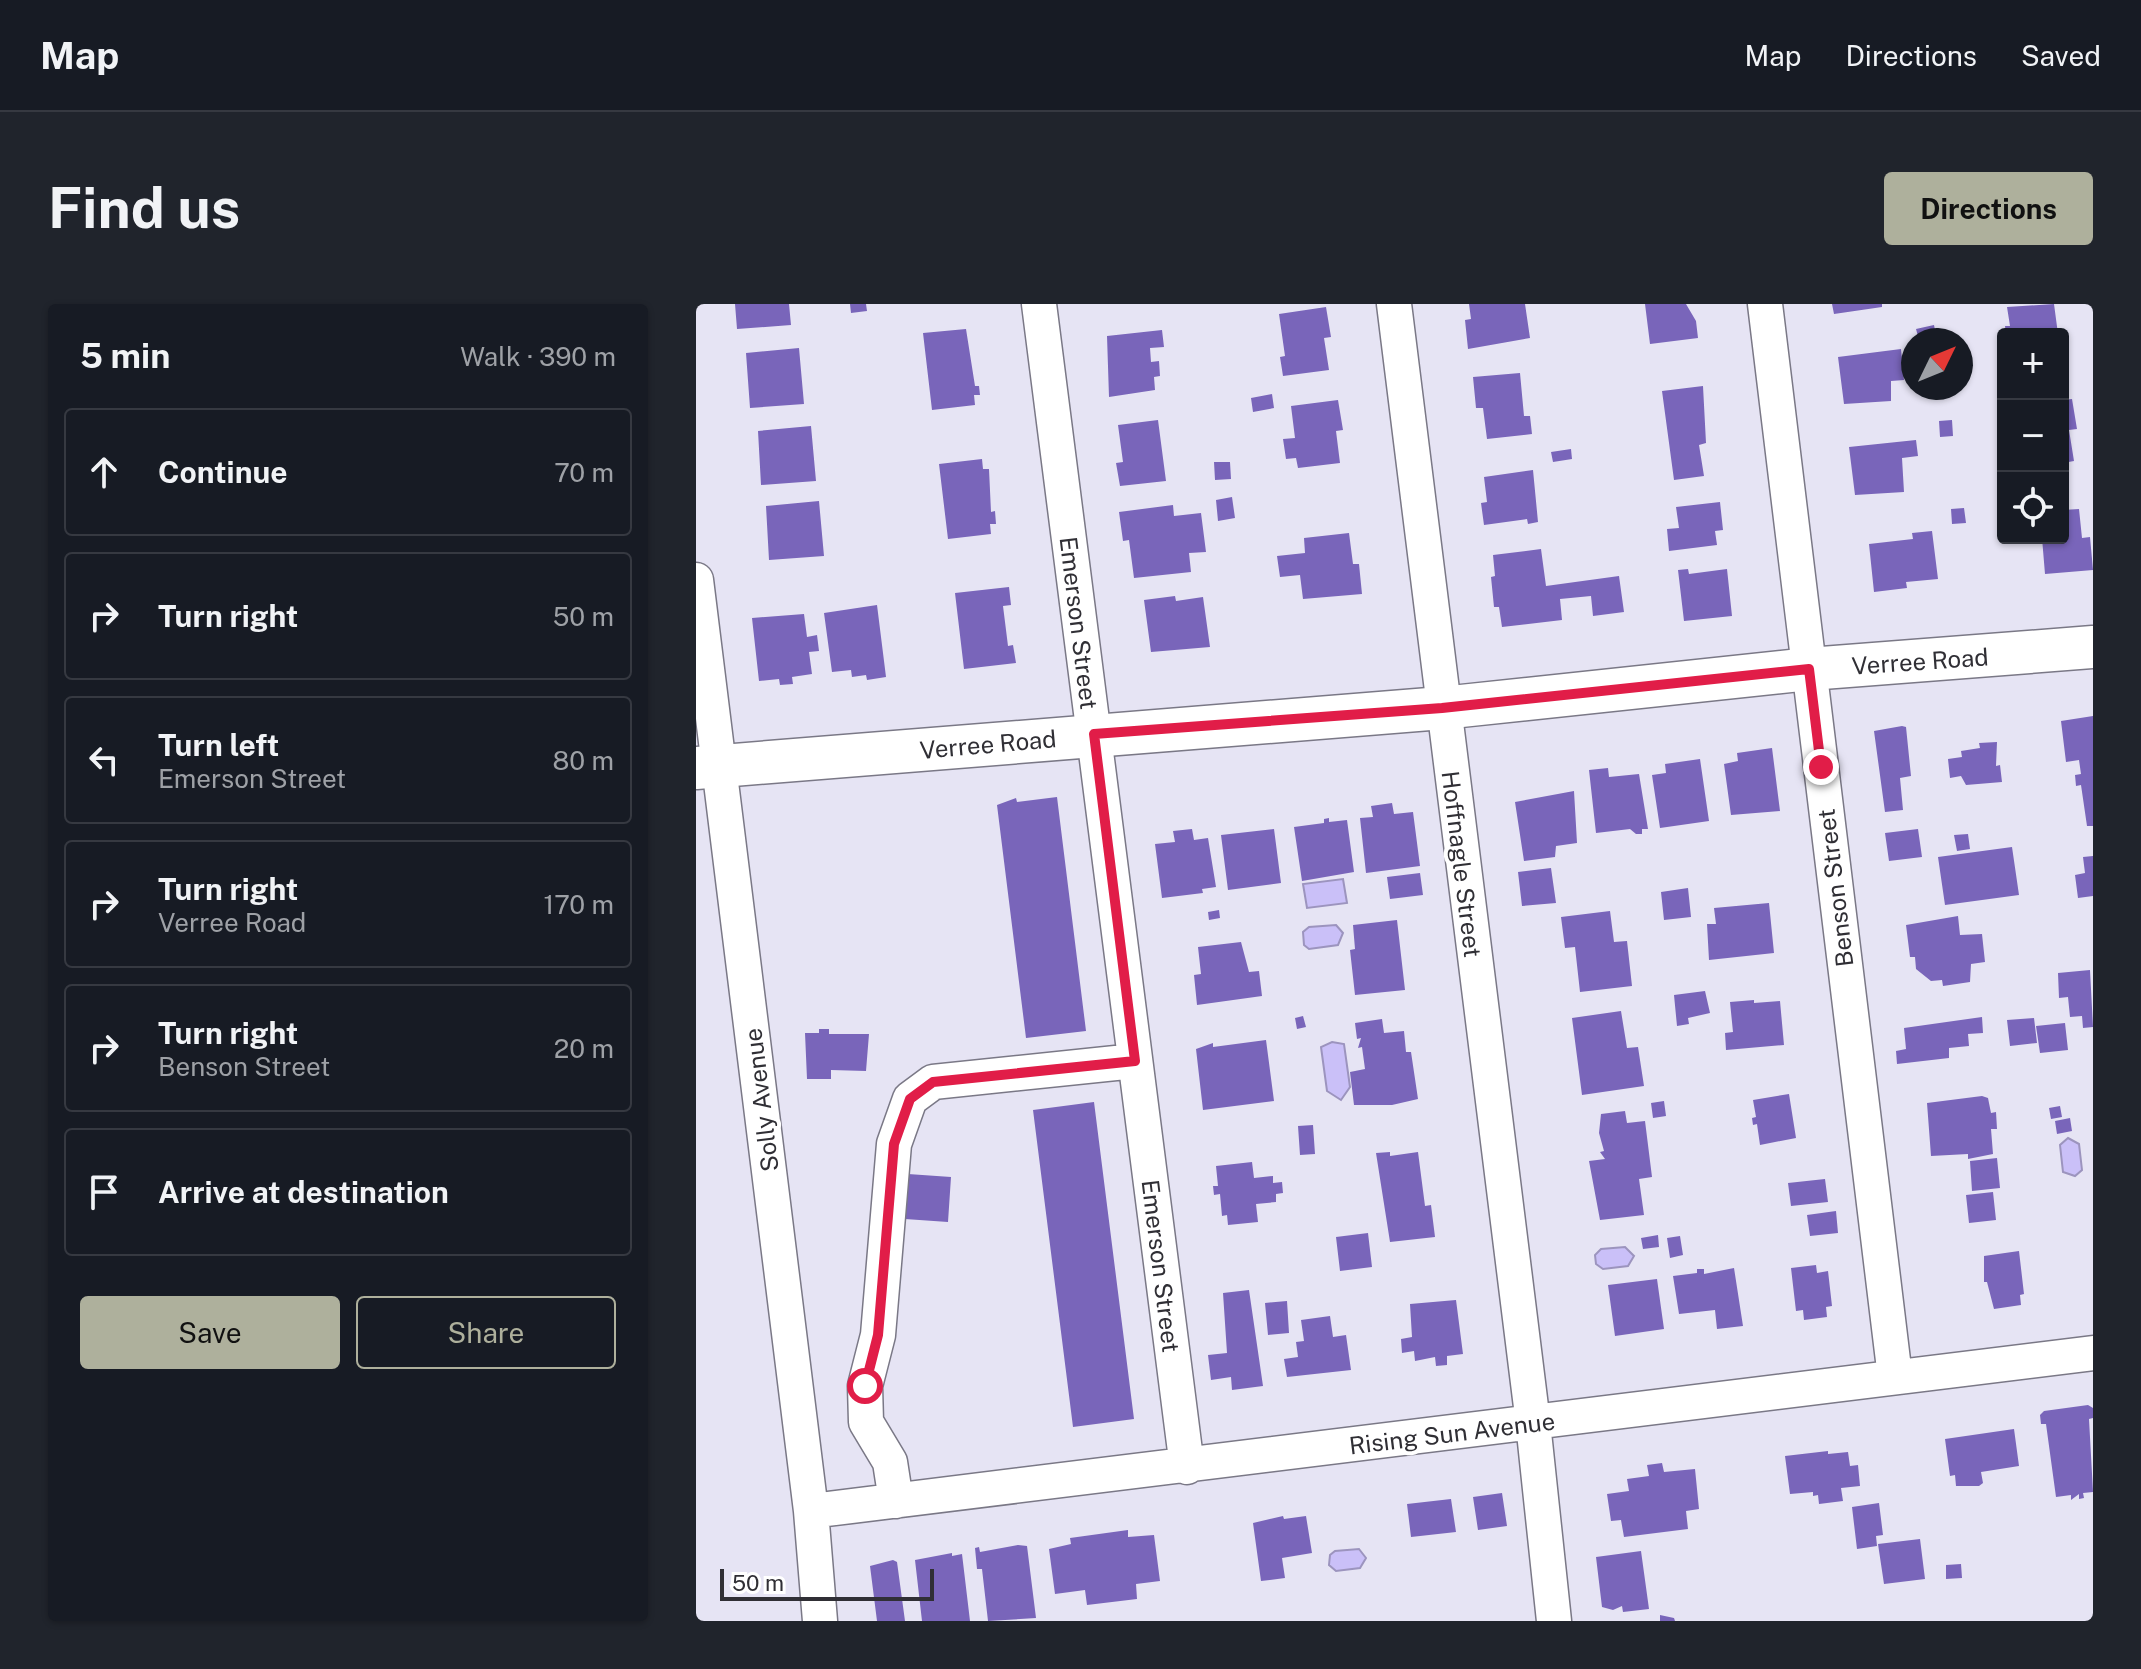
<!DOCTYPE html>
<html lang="en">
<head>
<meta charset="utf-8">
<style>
  :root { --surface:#171b24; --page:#20242c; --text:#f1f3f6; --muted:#9ea1a6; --line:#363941; --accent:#aeb09c }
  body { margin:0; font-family:"Public Sans",sans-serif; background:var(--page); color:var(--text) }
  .controls { position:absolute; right:24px; top:24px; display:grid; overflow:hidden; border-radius:8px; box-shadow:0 2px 6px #0004 }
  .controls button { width:72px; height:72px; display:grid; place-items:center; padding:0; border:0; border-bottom:2px solid var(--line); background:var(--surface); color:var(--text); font:40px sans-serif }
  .compass { position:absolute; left:1205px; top:24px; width:72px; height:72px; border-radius:50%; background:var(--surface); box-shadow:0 2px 6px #0004; rotate:47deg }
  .scale { position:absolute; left:24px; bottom:20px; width:214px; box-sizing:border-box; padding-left:8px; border:4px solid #302f35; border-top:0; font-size:22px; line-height:28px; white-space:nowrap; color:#302f35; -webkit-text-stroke:6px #fff; paint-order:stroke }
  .stop { position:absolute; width:24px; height:24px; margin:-18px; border:6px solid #e11d48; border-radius:50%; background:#fff }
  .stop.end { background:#e11d48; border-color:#fff; box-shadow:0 2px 8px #0008 }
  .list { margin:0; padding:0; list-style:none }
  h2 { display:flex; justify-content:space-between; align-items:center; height:104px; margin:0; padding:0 32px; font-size:34px }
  h2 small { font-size:26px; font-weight:400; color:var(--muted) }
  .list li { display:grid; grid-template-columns:52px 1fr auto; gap:24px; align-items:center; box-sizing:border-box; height:128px; margin:0 16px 16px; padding:0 16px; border:2px solid var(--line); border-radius:8px }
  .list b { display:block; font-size:30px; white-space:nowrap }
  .list p { margin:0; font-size:26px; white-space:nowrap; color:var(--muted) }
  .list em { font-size:26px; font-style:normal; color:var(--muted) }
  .actions { display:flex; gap:16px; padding:24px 32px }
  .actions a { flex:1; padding:18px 0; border:2px solid var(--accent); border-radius:8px; text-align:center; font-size:28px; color:var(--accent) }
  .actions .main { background:var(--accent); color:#111 }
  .icon { flex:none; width:44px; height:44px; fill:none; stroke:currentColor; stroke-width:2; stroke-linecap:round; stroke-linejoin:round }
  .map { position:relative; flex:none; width:1397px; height:1317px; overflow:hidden; border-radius:8px }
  header { display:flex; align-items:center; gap:48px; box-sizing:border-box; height:112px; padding:0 40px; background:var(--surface); border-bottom:2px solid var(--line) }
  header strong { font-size:38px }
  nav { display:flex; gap:44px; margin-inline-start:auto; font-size:28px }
  .intro { display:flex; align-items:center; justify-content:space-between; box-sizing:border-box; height:192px; padding:0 48px }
  h1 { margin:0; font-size:56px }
  .button { padding:20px 36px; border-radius:8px; background:var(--accent); color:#111; font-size:28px; font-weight:700 }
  main { display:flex; gap:48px; padding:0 48px }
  aside { flex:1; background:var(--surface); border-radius:8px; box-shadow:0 2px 6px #0004 }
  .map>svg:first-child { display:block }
</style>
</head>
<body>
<header>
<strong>Map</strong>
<nav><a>Map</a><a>Directions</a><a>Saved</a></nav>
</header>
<div class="intro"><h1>Find us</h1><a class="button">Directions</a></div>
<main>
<aside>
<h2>5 min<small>Walk · 390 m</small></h2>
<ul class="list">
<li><svg class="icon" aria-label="ahead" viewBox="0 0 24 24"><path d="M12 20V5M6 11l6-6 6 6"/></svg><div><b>Continue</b></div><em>70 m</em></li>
<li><svg class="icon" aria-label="right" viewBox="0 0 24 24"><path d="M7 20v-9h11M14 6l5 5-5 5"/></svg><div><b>Turn right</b></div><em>50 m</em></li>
<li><svg class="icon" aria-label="left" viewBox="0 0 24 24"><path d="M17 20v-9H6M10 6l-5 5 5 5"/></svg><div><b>Turn left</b><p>Emerson Street</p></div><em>80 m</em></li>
<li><svg class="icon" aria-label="right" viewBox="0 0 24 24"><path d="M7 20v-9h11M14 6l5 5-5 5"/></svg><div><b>Turn right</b><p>Verree Road</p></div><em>170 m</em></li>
<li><svg class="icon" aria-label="right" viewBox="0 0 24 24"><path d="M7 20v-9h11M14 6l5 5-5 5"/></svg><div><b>Turn right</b><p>Benson Street</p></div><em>20 m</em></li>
<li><svg class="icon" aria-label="arrive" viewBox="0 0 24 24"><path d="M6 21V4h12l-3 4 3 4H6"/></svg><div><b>Arrive at destination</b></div></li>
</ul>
<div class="actions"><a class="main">Save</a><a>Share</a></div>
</aside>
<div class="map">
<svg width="1397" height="1317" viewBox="0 0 1397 1317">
  <rect width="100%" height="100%" fill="#e6e4f4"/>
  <path fill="#cac0f8" stroke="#9c94be" stroke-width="2" d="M647,575L651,599L611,604L607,580Z
    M640,621L647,629L642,641L613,645L608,641L607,628L613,623Z
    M636,738L648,740L654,783L645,796L631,787L625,743Z
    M1372,834L1383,840L1386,866L1379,872L1367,868L1364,841Z
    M929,943L938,952L932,962L907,965L900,960L899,951L905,945Z
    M663,1245L670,1254L664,1264L640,1267L633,1261L634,1251L639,1247Z"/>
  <path fill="#7965ba" d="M39,0H93L95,21L41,25Z
    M154,0H170L171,7L155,9Z
    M773,0H829L834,34L772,45L769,16L775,15Z
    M949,0H990L1000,17L1002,34L954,40Z
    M1136,0H1186V3L1138,10Z
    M1358,0L1362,30H1310L1309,22H1314L1311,3Z
    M630,3L635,33L628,34L633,66L587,72L584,53L589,52L583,10Z
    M1238,21L1241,36H1223L1220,25Z
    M270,25L279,82H283L284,91H278L279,101L236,106L227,29Z
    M466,26L468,43L454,44L455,58L463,57L464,72L458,73L459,86L413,93L411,32Z
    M1369,32L1372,59L1367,60V33Z
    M103,44L108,100L54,104L50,49Z
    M1205,45L1208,76L1195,77V97L1148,100L1142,53Z
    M824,69L828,112H834L836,130L791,135L787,104H780L777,73Z
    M1007,82L1010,139L1003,141L1008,172L978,176L966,87Z
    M576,90L578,104L557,108L555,94Z
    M1376,95L1381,125L1373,126L1378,157L1367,159V96Z
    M642,96L647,126L640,127L644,159L602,164L600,154L590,155L587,135L599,134L595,102Z
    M462,116L470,177L424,182L420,159L427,158L422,121Z
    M1256,116L1257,132L1244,133L1243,117Z
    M115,122L120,177L65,181L62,127Z
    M1220,136L1222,152L1206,154L1208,188L1159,191L1153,143Z
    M875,145L876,155L857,158L855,148Z
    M286,155L287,165H293L295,208L299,207L300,220H294L295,230L252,235L243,160Z
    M518,158H534L535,175L519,176Z
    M837,166L842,218L832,220L831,215L788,221L785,199L791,198L788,173Z
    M536,193L539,214L522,217L520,196Z
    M123,197L128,252L73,256L70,202Z
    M1024,198L1027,226L1019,227L1021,241L973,247L971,225L983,224L980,203Z
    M477,201L478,212L505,209L510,248L493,249L495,268L438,274L433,236L427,237L423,208Z
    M1268,204L1270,219L1256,220L1255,205Z
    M1383,205L1386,234L1394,233L1397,266L1349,270L1346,234H1367V206Z
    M1236,227L1242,275L1210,278L1211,284L1178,288L1173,240L1217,235L1216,229Z
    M653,229L657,260H663L666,290L607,295L604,271L584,273L581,252L609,249L608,234Z
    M845,245L850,282L923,272L928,308L897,312L895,292L864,295L866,316L806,323L803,303H798L795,273L799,272L797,251Z
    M992,265L993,270L1031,265L1036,312L988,317L982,266Z
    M313,283L315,301L307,302L312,342L317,341L320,359L268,365L259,289Z
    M479,292L480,297L507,293L514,343L455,348L448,296Z
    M181,301L190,373L171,376L170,371L156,373L155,366L136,368L128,309Z
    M108,310L111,333L121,331L123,347L113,348L116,370L96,373L97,380L84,381L83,375L63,377L56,314Z
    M1397,412V522H1391L1385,481L1380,482L1379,471L1385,470L1383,456L1370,458L1365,417Z
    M1206,422L1210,423L1215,472L1204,474L1207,506L1189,508L1178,427Z
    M1301,438L1300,462L1304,461L1306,478L1270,481L1265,472L1254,474L1252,455L1266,453L1265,447L1284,444L1283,439Z
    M1076,444L1084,507L1035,511L1028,460L1042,457L1041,449Z
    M1004,455L1013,517L964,524L956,471L970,469L969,460Z
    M912,464L913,473L943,470L952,525H946V530H940L934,525L900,529L893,466Z
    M878,487L881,539L860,542L859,553L828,557L819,498Z
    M361,493L390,727L330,734L301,501L320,494L321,498Z
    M696,499L698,510L717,508L724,562L670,569L664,514L677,513L675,502Z
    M633,514V518L651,516L658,568L606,577L598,523L628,519V515Z
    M496,525L498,536L512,534L520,583L506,585L507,589L466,594L459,540L479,538L477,527Z
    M578,525L585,579L532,586L525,531Z
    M1222,525L1226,553L1193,557L1189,529Z
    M1272,530L1274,545L1261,547L1258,531Z
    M1316,543L1323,591L1249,601L1242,553Z
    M1397,552V592L1382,594L1379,571L1389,569L1387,553Z
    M855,564L860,599L826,602L822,568Z
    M724,569L727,591L694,595L691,573Z
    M992,584L995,613L968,616L965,588Z
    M1073,599L1078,649L1013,656L1011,620H1020L1018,604Z
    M523,606L524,614L513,616L512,608Z
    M914,607L918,638L931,637L936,682L884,688L879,643L869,644L865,613Z
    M1262,612L1264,631L1286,630L1289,658L1275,660L1274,678L1247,682L1246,676L1235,677L1220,665L1219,653H1214L1210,621Z
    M701,616L709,686L659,691L654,646L659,645L657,621Z
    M545,638L553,668L563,667L566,692L501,701L498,671L505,670L502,643Z
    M1394,666L1397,723L1387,724L1386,712L1374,713L1372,693L1363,694L1362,669Z
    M1009,687L1014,709L992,714L993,720L981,722L978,691Z
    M1058,696V699L1084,697L1088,741L1030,746L1029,729L1037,728L1034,698Z
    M925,707L931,744L942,743L948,782L886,791L876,714Z
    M607,712L610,723L601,725L599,714Z
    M1286,713L1287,729L1272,730L1273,742L1253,744V754L1201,760L1200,747L1210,745L1208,724Z
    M1338,714L1341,739L1314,742L1311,716Z
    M686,715L688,729L708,727L710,748H715L722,795L696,801H658L654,768L669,765L666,743L662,744L665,734L661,735L659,719Z
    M1369,719L1372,746L1344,749L1340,722Z
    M123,725H133V730H173L170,767L135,766V775H111L109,729H123Z
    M570,736L578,797L507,806L500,745L517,739V743Z
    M1093,790L1100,834L1064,841L1061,820L1057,821L1056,814L1060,813L1057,796Z
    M1286,792L1292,794L1295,809L1300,808L1301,825H1295L1297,850L1272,855V850L1235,852L1231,799Z
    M968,797L970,812L957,814L955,799Z
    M398,798L438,1115L377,1123L337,806Z
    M1364,802L1366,813L1355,815L1353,804Z
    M929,807L931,819L949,817L956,873L943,875L948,911L904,916L893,857L909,855L904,848L908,847L903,829L905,810Z
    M1374,814L1376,827L1361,830L1359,817Z
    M617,821L619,850L604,851L602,822Z
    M694,848V852L722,848L729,902L735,901L739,933L694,938L680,849Z
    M1301,854L1304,884L1276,887L1274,857Z
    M556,858L558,874L577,872V879L586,878L587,889L580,890V898L560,900L562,918L532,921L531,911L526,912L524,890L518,891L517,882H522L520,862Z
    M212,870L255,873L252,918L209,915Z
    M1129,875L1132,898L1095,902L1092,879Z
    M1297,888L1300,916L1273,919L1270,891Z
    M1140,907L1142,929L1114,932L1111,911Z
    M672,929L676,963L644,967L640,933Z
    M962,931L963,943L947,945L945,934Z
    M984,932L987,951L974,954L971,934Z
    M1323,947L1328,990L1324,991L1325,1001L1298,1005L1291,978H1288V952Z
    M1120,961L1121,969L1132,967L1136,1002L1130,1003L1131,1013L1108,1016L1107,1006L1100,1007L1095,964Z
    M1038,964L1047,1022L1021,1025L1019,1006L983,1010L977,972L1001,969V965H1008V970Z
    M961,975L968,1025L919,1032L912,981Z
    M553,986L567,1082L536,1086L535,1073L515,1076L512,1051L531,1049L527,989Z
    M760,996L767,1050L751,1052V1061L740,1062L739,1053L719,1057L718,1047L706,1049L705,1035L716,1033L714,1000Z
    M591,997L593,1029L572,1031L569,999Z
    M634,1012L637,1033L650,1031L655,1066L591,1073L588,1055L602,1053L600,1038L608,1037L605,1016Z
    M1392,1101L1397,1104V1114L1393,1115L1397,1188L1387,1189L1388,1194L1383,1195V1190L1375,1196V1191L1360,1193L1350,1120H1345L1344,1111L1348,1107Z
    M1318,1125L1323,1162L1285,1168L1287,1179L1283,1182H1260L1259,1171L1254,1172L1249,1135Z
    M1132,1147V1150L1152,1148L1154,1162L1162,1161L1164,1182L1145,1184L1147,1197L1123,1200L1122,1191L1117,1192V1188L1094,1190L1089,1152Z
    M966,1159L968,1168L999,1165L1003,1205L990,1207L992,1225L928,1233L925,1216L915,1217L911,1190L933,1187L931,1175L953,1172L951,1161Z
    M806,1189L811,1222L782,1226L777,1193Z
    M755,1195L760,1228L715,1233L711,1200Z
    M1183,1199L1187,1231L1180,1232L1181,1242L1161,1245L1156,1203Z
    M587,1212L588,1215L610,1212L616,1249L586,1254L589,1274L565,1277L557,1219Z
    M432,1226V1233L458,1231L464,1277L440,1280L441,1295L391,1301L389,1286L359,1290L353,1245L375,1240L374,1234Z
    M1224,1235L1229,1275L1188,1280L1182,1240Z
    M322,1241L331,1242L340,1314L292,1317L286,1265H281L279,1244L283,1243L284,1248Z
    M945,1247L953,1305L927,1308L926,1302L917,1306L906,1303L900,1253Z
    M256,1249V1252L266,1250L274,1317H226L219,1256Z
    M197,1256L201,1258L209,1317H181L174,1262Z
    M1265,1260L1266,1274L1250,1275V1261Z
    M964,1311L978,1314L979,1317H964Z"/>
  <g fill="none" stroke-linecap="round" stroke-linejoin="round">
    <g stroke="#7a7886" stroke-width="37">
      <path id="minor" d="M343,0L491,1163
        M698,0L837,1119L858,1317
        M1069,0L1199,1073
        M0,276L115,1207L124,1317
        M200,1197L194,1158L170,1118L169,1082L182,1031L198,840L214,795L237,778L439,757
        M115,1207L1397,1049"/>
    </g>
    <g stroke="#7a7886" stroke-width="45">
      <path id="major" d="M0,464L746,404L1113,365L1397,343"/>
    </g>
    <use href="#minor" stroke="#fff" stroke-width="34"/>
    <use href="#major" stroke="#fff" stroke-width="42"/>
  </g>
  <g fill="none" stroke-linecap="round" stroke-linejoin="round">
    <path stroke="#e11d48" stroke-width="10" d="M169,1082L182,1031L198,840L214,795L237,778L439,757L398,430L746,404L1113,365L1125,463"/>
  </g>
  <g text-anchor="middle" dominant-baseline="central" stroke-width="8" stroke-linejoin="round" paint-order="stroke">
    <g font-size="24" fill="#302f35" stroke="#fff">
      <text transform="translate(383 319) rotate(83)">Emerson Street</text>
      <text transform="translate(1224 357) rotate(-4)">Verree Road</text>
      <text transform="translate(292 440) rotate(-5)">Verree Road</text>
      <text transform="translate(766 560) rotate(83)">Hoffnagle Street</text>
      <text transform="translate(1139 584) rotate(-97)">Benson Street</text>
      <text transform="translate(65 796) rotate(-97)">Solly Avenue</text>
      <text transform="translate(465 962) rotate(83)">Emerson Street</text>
      <text transform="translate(756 1129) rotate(-7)">Rising Sun Avenue</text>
    </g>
  </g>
</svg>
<div class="controls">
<button>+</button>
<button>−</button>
<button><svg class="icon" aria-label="locate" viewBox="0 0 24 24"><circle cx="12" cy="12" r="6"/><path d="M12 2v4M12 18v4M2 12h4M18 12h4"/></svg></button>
</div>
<svg class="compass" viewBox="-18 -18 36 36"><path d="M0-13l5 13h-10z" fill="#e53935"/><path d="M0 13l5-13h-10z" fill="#9ea1a6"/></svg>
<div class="scale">50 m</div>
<div class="stop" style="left:169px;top:1082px"></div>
<div class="stop end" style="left:1125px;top:463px"></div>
</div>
</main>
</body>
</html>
